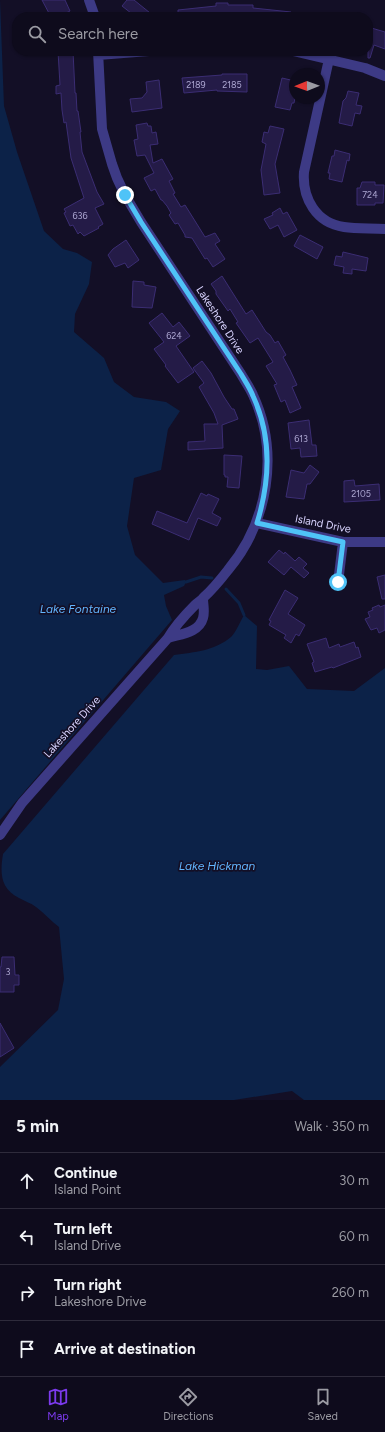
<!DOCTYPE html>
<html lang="en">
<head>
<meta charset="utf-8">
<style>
  :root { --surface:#0e0b1c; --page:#1c1929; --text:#f1f3f6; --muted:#9b9ba3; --line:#2e2b3b; --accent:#7c3aed }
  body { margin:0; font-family:Figtree,sans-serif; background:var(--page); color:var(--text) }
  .compass { position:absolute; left:289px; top:68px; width:36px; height:36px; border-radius:50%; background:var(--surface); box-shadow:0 1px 3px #0004; rotate:269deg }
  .stop { position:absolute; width:12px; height:12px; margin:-9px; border:3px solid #4fc3f7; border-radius:50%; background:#fff }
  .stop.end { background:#4fc3f7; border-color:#fff; box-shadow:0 1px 4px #0008 }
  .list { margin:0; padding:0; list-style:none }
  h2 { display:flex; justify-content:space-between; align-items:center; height:52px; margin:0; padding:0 16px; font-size:17px }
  h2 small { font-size:13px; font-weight:400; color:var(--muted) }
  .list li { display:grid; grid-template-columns:26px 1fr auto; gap:12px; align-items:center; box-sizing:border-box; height:56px; padding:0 16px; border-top:1px solid var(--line) }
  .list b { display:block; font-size:15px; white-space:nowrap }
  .list p { margin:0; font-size:13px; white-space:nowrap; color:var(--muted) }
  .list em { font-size:13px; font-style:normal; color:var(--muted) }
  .icon { flex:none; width:22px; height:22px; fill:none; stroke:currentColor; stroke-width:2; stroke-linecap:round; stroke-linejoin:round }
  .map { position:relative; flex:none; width:385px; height:1100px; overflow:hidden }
  .search { position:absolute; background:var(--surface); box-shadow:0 1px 3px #0004; left:12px; right:12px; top:12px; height:44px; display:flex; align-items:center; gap:10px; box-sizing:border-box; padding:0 14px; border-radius:16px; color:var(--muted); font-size:15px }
  .sheet { height:276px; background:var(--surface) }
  nav { display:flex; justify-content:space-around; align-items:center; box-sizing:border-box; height:56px; border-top:1px solid var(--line); background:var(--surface); font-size:11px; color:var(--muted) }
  nav a { display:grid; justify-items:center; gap:2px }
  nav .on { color:var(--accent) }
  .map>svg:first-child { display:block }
</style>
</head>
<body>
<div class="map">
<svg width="385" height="1100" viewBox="0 0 385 1100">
  <rect width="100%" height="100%" fill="#130f26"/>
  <path fill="#0c2248" d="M0,0L4,106L17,152L44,231L63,249L77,253L92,262L89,284L75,314L74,332L104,358L114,382L134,397L166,402L180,411L168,429L161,470L134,478L127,526L135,555L163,583L185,580L186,582L184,586L164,595L166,606L172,620L0,820Z
    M244,615L257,626L256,669L267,670L289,666L307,689L354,691L385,668V1100H304L292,1091L234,1100H0V1067L58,1010L64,979L59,927C51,921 44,913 36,907C31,903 24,901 19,898C0,888 0,873 3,854L174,655C195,652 214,651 231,637C236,632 240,622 244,615Z"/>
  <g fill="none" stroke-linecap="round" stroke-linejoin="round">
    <path stroke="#0c2248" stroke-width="3" d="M186,582L201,577L212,578
      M226,589L239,603L244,615"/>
  </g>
  <path fill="#241b47" stroke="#3b2d73" d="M42,0H65L70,11L58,17H51Z
    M127,0H134L155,17H136L122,6Z
    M216,3H228V5H253V8L291,12V17H178V10L216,6Z
    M368,27L385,32V49L374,45L370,58H368Z
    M58,51H73L75,93H76L77,111H78L81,132H80L82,152L97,192L104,204L95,208L103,224L98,227L99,228L84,236L80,232L78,234L73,225L70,226L64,213L66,212L64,209L84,198L71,158L66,122L64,123L62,110L61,93L56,94V86L60,85Z
    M222,74H247V92L217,91V90L184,93L182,78L222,75Z
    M282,78L295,81V98L294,103H292L290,110L275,107Z
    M159,80L162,108L132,112L130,99L142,98L147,92L146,82Z
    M348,91L359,93L356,105L362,106L360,114L355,113L352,126L339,123L343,101L346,98Z
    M147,123L148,126H151L152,133L156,132L158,144L150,145L153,163L162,159L173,179L169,181L175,193L173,194L181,207L185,205L205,237L215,233L220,241L215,244L225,259L213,267L207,258L205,259L192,238L185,237V235L178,223L175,224L169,215L171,213L167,206L162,200H161L155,189L151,191L144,178L154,173L145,155L137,156L134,140L138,139L136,125Z
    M270,126L284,129L275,164L280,193L264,195L261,170L266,144L262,142L264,132L268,133Z
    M335,150L350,154L349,161L347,160L342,182L329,179L330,173H328L332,156H334Z
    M362,182H375V185H384L383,203H375V205H357V188H360Z
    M280,208L283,214L287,212L297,230L284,237L278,225L270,229L264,219L273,215L272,213Z
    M300,235L323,247L317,259L294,246Z
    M126,240L139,260L128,268L125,263L115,267L108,255L113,249Z
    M343,252L368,258L366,271L352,269V274L343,273L344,267L334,265L336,256L342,257Z
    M222,276L246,314L252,310L266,332L270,335L275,343L278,341L286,355L283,357L290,370L297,385L292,387L301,408L290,413L285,400L281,402L274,385L277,384L266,366L273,362L258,338L250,343L236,323L238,322L230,309L228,311L216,294V291L211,284Z
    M133,281L144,282V285L156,287L152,308L132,307Z
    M162,313L173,327L179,322L190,336L176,346L194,372L178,383L165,366L166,365L154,349L164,342L149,323Z
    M202,361L211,373L224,397L232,409H234L238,419L222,425L223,448L188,450V442L205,441L204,424H218L214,413L199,387L204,383L193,368Z
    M309,420L312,445H316L317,456L301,457L300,448L291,449L288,423Z
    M224,455L242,456L239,488L227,487L228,477H225V475H224Z
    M310,465L319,472L310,484H307L304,499L286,497L291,470L304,473Z
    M354,480L355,486L379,484L380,500L344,502V481Z
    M201,493L207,496L208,494L219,499L212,513L221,518L217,526L198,518L189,540L152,524L157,511L187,523Z
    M279,550L284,554L285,552L295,561L299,557L307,564L303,568L309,573L304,578L291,567L284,575L268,562Z
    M385,575V599H382L377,577Z
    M285,590L298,598L288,614L305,625L299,636L296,634L291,643L284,638L286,635L269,625L271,621L269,620Z
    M379,605L380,607L385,605V630L379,633L377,628L371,630L365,619L370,617L368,612L373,610L372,608Z
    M326,638L329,648L339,644L340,647L354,642L356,648L358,647L361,657L333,668L332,667L315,672L312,663L314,662L307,644Z
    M2,957H14L15,975H19V985H14V992H0V967H1Z
    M0,1023L14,1048L0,1057Z"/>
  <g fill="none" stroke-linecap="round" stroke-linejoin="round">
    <path stroke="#3d3a85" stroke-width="10" d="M89,0L95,17
      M293,51L365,68L385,76
      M98,55L149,51
      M329,59L304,172C302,198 316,223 344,227C357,229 372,228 385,229
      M257,523L343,542H385
      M338,583L343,542
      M168,638C180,634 199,633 203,618C205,612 203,605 203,598
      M0,835L22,803L168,638C175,626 185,615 195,605C198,602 202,600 204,597C213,589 221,579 228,570C268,522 280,453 253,395C250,388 245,381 241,374L141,222L125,195L117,178L112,164L102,129L98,51"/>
  </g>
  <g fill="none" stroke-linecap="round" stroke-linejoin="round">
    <path stroke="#4fc3f7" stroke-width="5" d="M125,195L141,222L241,374C245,381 250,388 253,396C272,437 270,481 257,523L343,542L338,582"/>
  </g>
  <g text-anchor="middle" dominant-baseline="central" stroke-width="3.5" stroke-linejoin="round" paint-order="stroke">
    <g font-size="9" fill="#aca6d1">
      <text x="196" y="84">2189</text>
      <text x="232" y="84">2185</text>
      <text x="370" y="194">724</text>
      <text x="80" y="215">636</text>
      <text x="174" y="335">624</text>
      <text x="301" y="438">613</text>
      <text x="361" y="493">2105</text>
      <text x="8" y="971">3</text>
    </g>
    <g font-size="11" fill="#d9d4ff" stroke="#130f26">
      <text transform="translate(220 320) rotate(57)">Lakeshore Drive</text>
      <text transform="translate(323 524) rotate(11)">Island Drive</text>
      <text transform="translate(72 727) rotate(-48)">Lakeshore Drive</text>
    </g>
    <g font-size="12" font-style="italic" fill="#62b6ff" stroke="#130f26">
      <text x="78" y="609">Lake Fontaine</text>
      <text x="217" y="866">Lake Hickman</text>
    </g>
  </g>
</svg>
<svg class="compass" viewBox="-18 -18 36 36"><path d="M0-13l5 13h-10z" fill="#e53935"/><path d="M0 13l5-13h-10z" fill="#9b9ba3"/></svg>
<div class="stop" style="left:338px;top:582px"></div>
<div class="stop end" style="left:125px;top:195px"></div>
<div class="search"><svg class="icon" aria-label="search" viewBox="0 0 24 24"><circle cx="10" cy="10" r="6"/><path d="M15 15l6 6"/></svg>Search here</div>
</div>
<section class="sheet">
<h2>5 min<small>Walk · 350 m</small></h2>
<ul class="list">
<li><svg class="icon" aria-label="ahead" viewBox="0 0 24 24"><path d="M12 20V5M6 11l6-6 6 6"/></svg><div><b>Continue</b><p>Island Point</p></div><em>30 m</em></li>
<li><svg class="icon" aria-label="left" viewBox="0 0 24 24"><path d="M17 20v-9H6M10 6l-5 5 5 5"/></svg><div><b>Turn left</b><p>Island Drive</p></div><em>60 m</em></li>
<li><svg class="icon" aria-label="right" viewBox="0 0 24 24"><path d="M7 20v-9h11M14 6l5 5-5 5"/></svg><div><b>Turn right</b><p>Lakeshore Drive</p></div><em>260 m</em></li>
<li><svg class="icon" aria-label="arrive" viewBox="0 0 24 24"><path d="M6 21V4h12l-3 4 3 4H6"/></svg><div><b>Arrive at destination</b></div></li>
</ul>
</section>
<nav>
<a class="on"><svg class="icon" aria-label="map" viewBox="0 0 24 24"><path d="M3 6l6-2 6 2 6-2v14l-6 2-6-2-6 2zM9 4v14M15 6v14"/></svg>Map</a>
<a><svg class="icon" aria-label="directions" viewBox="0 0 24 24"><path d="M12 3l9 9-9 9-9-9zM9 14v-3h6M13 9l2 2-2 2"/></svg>Directions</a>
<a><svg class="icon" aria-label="saved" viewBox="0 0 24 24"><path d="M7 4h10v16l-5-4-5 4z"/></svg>Saved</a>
</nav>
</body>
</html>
